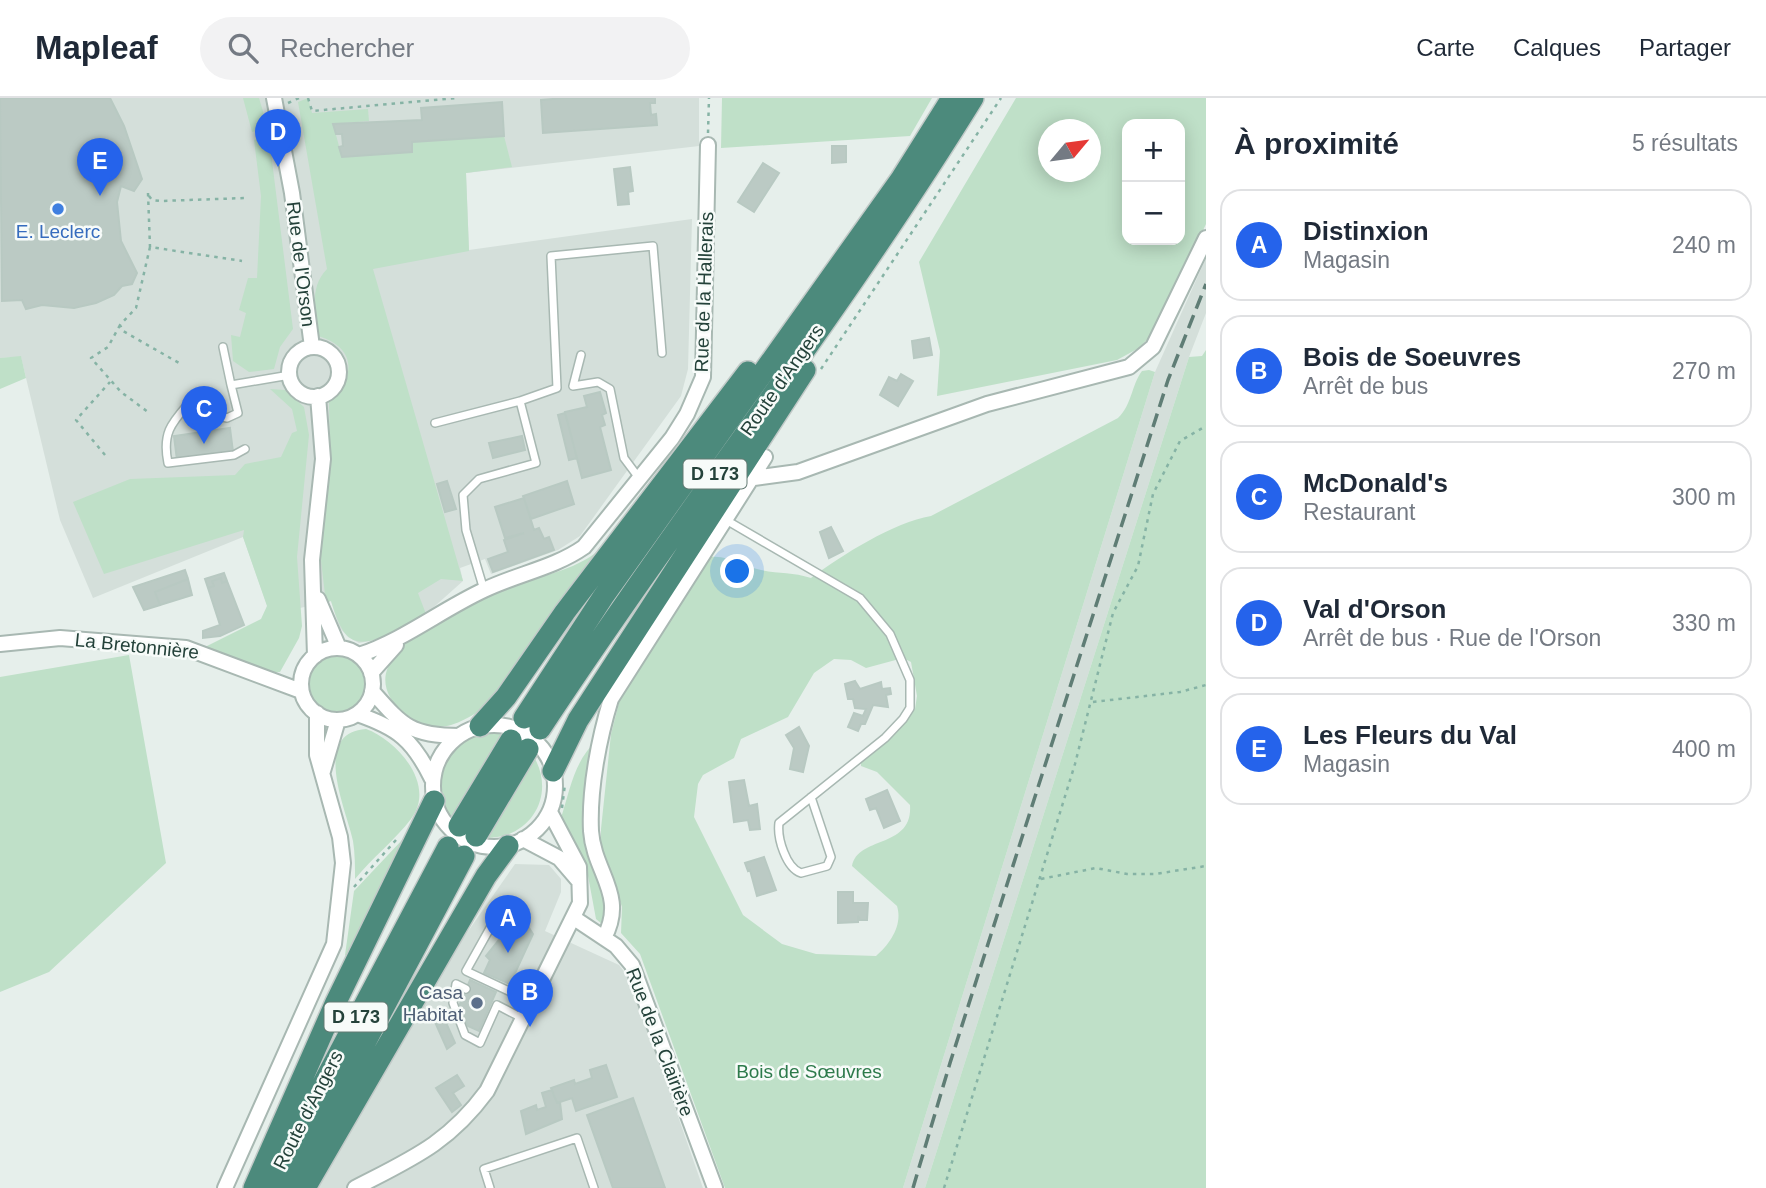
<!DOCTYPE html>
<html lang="fr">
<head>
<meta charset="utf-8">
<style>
  :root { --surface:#fff; --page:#f2f2f3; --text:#1f2937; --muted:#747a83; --line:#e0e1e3; --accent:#2563eb }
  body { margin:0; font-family:Helvetica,sans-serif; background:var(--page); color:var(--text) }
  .controls { position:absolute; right:21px; top:21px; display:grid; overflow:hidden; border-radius:14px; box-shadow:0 4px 18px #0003 }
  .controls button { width:63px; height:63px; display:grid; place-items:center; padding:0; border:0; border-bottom:2px solid var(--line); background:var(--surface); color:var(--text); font:35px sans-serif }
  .compass { position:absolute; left:1038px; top:21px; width:63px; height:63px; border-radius:50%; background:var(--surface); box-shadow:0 4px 18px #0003; rotate:61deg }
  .you { position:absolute; left:738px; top:474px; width:24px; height:24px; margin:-18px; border:5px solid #fff; border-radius:50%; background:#1a73e8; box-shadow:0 0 0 10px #1a73e833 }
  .badge { display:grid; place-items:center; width:46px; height:46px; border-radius:50%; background:var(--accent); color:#fff; font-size:23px; font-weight:700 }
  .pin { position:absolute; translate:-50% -58px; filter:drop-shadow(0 2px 4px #0008) }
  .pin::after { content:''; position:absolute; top:37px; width:24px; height:21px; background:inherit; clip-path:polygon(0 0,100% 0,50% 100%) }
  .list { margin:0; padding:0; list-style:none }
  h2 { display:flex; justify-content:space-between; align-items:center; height:91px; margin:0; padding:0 28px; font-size:30px }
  h2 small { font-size:23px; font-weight:400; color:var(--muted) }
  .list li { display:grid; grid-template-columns:46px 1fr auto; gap:21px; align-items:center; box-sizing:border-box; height:112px; margin:0 14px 14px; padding:0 14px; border:2px solid var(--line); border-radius:21px }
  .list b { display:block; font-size:26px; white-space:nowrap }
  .list p { margin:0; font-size:23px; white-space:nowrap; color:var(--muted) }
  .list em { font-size:23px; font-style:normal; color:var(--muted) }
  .icon { flex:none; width:38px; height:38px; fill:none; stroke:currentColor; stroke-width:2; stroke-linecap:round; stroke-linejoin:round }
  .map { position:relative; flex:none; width:1206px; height:1090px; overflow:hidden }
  header { display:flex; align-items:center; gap:42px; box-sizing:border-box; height:98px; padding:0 35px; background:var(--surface); border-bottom:2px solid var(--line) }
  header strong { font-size:33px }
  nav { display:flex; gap:38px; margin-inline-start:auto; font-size:24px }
  .search { width:490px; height:63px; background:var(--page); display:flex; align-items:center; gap:18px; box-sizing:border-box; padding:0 24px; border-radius:38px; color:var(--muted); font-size:26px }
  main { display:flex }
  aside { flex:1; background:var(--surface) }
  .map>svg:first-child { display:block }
</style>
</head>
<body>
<header>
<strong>Mapleaf</strong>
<div class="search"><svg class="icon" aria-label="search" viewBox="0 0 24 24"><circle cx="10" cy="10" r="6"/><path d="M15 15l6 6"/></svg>Rechercher</div>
<nav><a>Carte</a><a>Calques</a><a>Partager</a></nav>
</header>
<main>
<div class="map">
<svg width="1206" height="1090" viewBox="0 0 1206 1090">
  <rect width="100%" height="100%" fill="#e6efeb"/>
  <path fill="#d4dfda" d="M0,0H699V48L466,75L469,152L692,121L688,271L681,298L580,438L558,452L491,476L485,461L460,470L463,483L426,516L386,540L359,545L348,539L339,529L331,503L300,510L267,507L243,439L93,500L60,422L21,259L0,260Z
    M1206,160V215L1189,259L925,1090H903L1155,274Z
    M515,766L549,767L561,781V794L545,833L619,867L630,881L703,1090H315L450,859Z"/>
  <path fill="#bfe0c8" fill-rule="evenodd" d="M243,0H259L268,30L252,34Z
    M308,0L312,15L368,11L369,23L333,26L342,59L412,54V44L504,38L512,69L466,75L469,153L373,171L463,483L441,481L418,495L426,516L386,540L384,538C348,554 341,534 331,503L326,505L319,446L330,359L329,302C357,279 356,249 318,238C315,215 309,189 327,171L298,4Z
    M722,0H932L910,38L721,50Z
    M1016,0H1206V126L1155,233L1139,250L1117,262L937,298L940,253L919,164ZM1127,26H1180V142H1127ZM1048,32H1090V74H1048Z
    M269,39L293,231L280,249L274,271L249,274L233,263L231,237L240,239L246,215L239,212L248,180H257L261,98L254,42Z
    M1206,252V1090H925L1189,259L1202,258Z
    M21,258L26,280L0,291V260Z
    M1149,272L1155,274L903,1090H725L640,856L621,835L622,809L601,746V731L611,636L621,597L711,459C729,457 744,469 761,472C779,476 793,474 811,480C842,457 894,424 931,418L1118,320C1132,307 1131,288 1142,273ZM903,560L911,564L917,598L915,611L861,663V668L877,674L910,707C913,751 858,737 852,768L897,808C903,827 890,846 876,858L816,856L782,846L743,817L694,719L698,686L703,677L734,660L741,641L788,619L814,575L834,561L851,562L866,570Z
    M270,291L285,292L304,309L309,337L297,459L302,528L299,540L280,574L265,575L203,550L261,521L267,508L243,439L244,432L104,476L73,404L130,381L235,377L245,366L281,359L292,335L297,333L292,311Z
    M599,452L602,453L502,596C487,608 470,621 451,627C413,638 362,590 397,557L395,552C430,527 468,504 509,489C538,478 575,473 599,452Z
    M129,557L166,765L49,874L0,894V579Z
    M309 586a29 29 0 1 1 58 0a29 29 0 1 1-58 0Z
    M366,631C397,642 437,687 411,721C396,741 372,760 355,781C355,769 355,755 353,743C347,713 310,635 366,631Z
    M493,635L505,637L454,724C425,686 446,638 493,635Z
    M597,642L589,686L608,822L602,826L596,821L586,767L561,720C570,692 574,663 597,642Z
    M534,659C556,697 531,740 487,740Z
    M419,724L350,861L345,857L354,793Z"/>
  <path fill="#bbcac4" stroke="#b8c9c2" stroke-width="2" d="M0,0H110L124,28L142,81L134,93L121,88L117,104L121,143L137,175L132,186L122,188L114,197L96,205L74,210L42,207L26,211L22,202L2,203Z
    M564,0H655V5H650L651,17L656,16L657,27L543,35L541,2Z
    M502,4L504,38L412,44V54L342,59L339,49L343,48L342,36H336L333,26L422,22L421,10Z
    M832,48H846V64L832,65Z
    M763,65L779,75L754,114L738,104Z
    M630,69L633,93L628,94L629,106L618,107L614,71Z
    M929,240L932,257L914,260L912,243Z
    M901,276L913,283L898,308L880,297L889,279L897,283Z
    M600,294L606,315L602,317L605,327L600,329L611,372L582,380L565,314L587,309L584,298Z
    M565,315L577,360L569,362L558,317Z
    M230,330L233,354L177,362L174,338Z
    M522,338L525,352L493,360L489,345Z
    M447,383L456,411L445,414L437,386Z
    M567,383L574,406L531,421L523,398Z
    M524,400L534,432L539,430L544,441L549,439L554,452L493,474L488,461L508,454L504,442L524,435L505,440L495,409Z
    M831,429L843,453L829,460L820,434Z
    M185,472L188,481L155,494L160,507L144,512L133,489Z
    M224,475L227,483L222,485L221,480L212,483L214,488L208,490L205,481Z
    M221,480L222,485L227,483L244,527L220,538L203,540V533L220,527L208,490L214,488L212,483Z
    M188,481L192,497L160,507L155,494Z
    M855,583L860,591L881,584L882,591L890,590L891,596L886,597L888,609L873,607L865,626H861L858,633L848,629L854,615L863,618L866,611L855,610L853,601H848L845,586Z
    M799,629L809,648L803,674L790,671L794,650L786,637Z
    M744,682L749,708L757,706L760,731L750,732L748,722L734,724L729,684Z
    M887,692L900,723L884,730L876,710L870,712L866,701Z
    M764,759L776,792L757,798L750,772L748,773L745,765Z
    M838,794H853V805H868L867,822H860L858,818V824L838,825Z
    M515,822L526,825L533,836L510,886L484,875L490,862L486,858Z
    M470,882L496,894L479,933L468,928L459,908Z
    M440,911L455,945L447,951L431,915Z
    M606,967L617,999L576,1013L572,1000L557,1005L551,990L574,982L575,986L592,980L590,972Z
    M457,977L464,988L453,995L461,1007L452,1014L436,990Z
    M552,992L557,1005L560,1004L562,1021L526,1036L521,1013L536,1007L537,1012L546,1009L542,995Z
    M633,1000L665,1090H613L587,1017Z"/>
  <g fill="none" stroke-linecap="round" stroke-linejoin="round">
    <g stroke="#a8b8b2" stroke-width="10">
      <path id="service" d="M223,249L231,287L290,277
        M581,257L573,288L598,284L610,291L624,360L639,380
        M231,287L238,315L227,320L218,318L201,296L195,298C175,322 161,331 168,365L234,357L245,351
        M435,325L520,303
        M726,422L860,500L890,536L910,582V610L903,621L885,640L779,725C777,740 786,770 801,775L827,768L831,759L811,699
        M484,492L466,432L463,397L479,381L536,365L520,303L557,290L551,158L653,148L662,255
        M499,814L466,873L530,903
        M466,891L456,886L453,905L465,937L480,945L497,907L522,920
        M490,1090L484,1071L577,1040L594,1090"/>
    </g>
    <g stroke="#a8b8b2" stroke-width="18">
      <path id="minor" d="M274,0L292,95L312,249
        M289 274a25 25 0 1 1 50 0a25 25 0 1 1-50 0Z
        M754,380L798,374L987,306L1129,269L1153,249L1206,140
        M318,501L339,550
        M0,546L60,540L186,550L301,593
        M301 586a36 36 0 1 1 72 0a36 36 0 1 1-72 0Z
        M359,557C404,542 441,512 484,492C517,476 554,470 584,449L672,340L687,316L703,279L708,47
        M315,558L312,462L323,361L318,298
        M371,575L396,547
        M372,593C402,627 410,638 459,638
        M357,616C398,630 413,642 432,681
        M433 688a61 61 0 1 1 122 0a61 61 0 1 1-122 0Z
        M323,673L338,622
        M523,741L559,760L577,781
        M574,820L616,848L632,867L715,1090
        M604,840C627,797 594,775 591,733C589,691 599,640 611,601L765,359
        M225,1090L334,846L343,765L340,739L317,657V615
        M355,1090C411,1061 448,1046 487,993L580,805L579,769L550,714"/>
    </g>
    <g stroke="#c2cac8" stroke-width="24">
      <path id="trunk" d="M524,620L603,499L901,81L952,0
        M480,628L506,599L565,514L748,274
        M540,631C680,418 839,217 973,0
        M553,673L578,622L805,272
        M459,728L511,642
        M476,738L528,651
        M271,1084L448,749
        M254,1090L336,904L434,703
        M288,1090L464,758
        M305,1090L486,778L508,748"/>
    </g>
    <path stroke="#86b3a5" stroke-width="2.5" stroke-dasharray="3.5 5" stroke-linecap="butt" d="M308,0L312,13L456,0
      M288,5L299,0
      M708,35L709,0
      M148,95L150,149L242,163
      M149,98L152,102L161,103L245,100
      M150,149L136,210L120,227L123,233L179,265
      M120,227L108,249L91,260L121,294L148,314
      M821,271L1001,0
      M105,357L76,322L110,284
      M1093,604L1180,594L1206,587
      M562,710L565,686
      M1041,781L1096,770L1127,776H1155L1206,768
      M354,789L396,742
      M944,1090L1075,666L1113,515L1138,468L1153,396L1180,343L1206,328"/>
    <use href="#service" stroke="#fff" stroke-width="7"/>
    <use href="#minor" stroke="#fff" stroke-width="14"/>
    <use href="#trunk" stroke="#4c8a7c" stroke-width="21"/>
    <path stroke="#5f7d75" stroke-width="3.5" stroke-dasharray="14 7" stroke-linecap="butt" d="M913,1090L950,965L1168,282L1206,186"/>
  </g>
  <circle fill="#3f7fe0" stroke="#f7fbf9" stroke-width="2.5" cx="58" cy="111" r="7"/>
  <circle fill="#5c6f8a" stroke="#f7fbf9" stroke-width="2.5" cx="477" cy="905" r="7"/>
  <g text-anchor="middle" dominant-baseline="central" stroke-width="5" stroke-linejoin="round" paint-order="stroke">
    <g fill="#f7fbf9" stroke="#637a73" stroke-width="2">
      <rect x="683.5" y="361.5" width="63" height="29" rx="5"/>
      <rect x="324.5" y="904.5" width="63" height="29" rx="5"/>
    </g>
    <g font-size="18" font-weight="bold" fill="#24423a">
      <text x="715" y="376">D 173</text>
      <text x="356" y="919">D 173</text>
    </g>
    <g font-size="19" fill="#366cbe" stroke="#f7fbf9">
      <text x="58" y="133">E. Leclerc</text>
    </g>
    <g font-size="19" fill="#24423a" stroke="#f7fbf9">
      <text transform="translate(301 166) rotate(83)">Rue de l'Orson</text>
      <text transform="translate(704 194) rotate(-88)">Rue de la Hallerais</text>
      <text transform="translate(782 282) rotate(-55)">Route d'Angers</text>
      <text transform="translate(137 548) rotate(6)">La Bretonnière</text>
      <text transform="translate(660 944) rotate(69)">Rue de la Clairière</text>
      <text transform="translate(308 1012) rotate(-63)">Route d'Angers</text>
    </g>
    <g font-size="19" fill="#4e5e75" stroke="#f7fbf9" text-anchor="end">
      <text x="463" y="894">Casa<tspan x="463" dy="22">Habitat</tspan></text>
    </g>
    <g font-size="19" fill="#2d7a4b" stroke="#f7fbf9">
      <text x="809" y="973">Bois de Sœuvres</text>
    </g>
  </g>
</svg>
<div class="controls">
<button>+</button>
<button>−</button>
</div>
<svg class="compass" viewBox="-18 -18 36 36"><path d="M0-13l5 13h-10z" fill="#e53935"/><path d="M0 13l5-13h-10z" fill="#747a83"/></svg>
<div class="you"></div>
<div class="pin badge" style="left:508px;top:855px">A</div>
<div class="pin badge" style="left:530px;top:929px">B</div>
<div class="pin badge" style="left:204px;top:346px">C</div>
<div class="pin badge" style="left:278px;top:69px">D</div>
<div class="pin badge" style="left:100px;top:98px">E</div>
</div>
<aside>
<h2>À proximité<small>5 résultats</small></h2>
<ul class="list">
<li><span class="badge">A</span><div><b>Distinxion</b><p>Magasin</p></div><em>240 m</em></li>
<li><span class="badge">B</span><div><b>Bois de Soeuvres</b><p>Arrêt de bus</p></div><em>270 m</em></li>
<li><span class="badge">C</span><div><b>McDonald's</b><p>Restaurant</p></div><em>300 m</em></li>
<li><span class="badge">D</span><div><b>Val d'Orson</b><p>Arrêt de bus · Rue de l'Orson</p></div><em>330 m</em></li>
<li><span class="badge">E</span><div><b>Les Fleurs du Val</b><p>Magasin</p></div><em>400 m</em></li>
</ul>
</aside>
</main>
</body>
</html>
